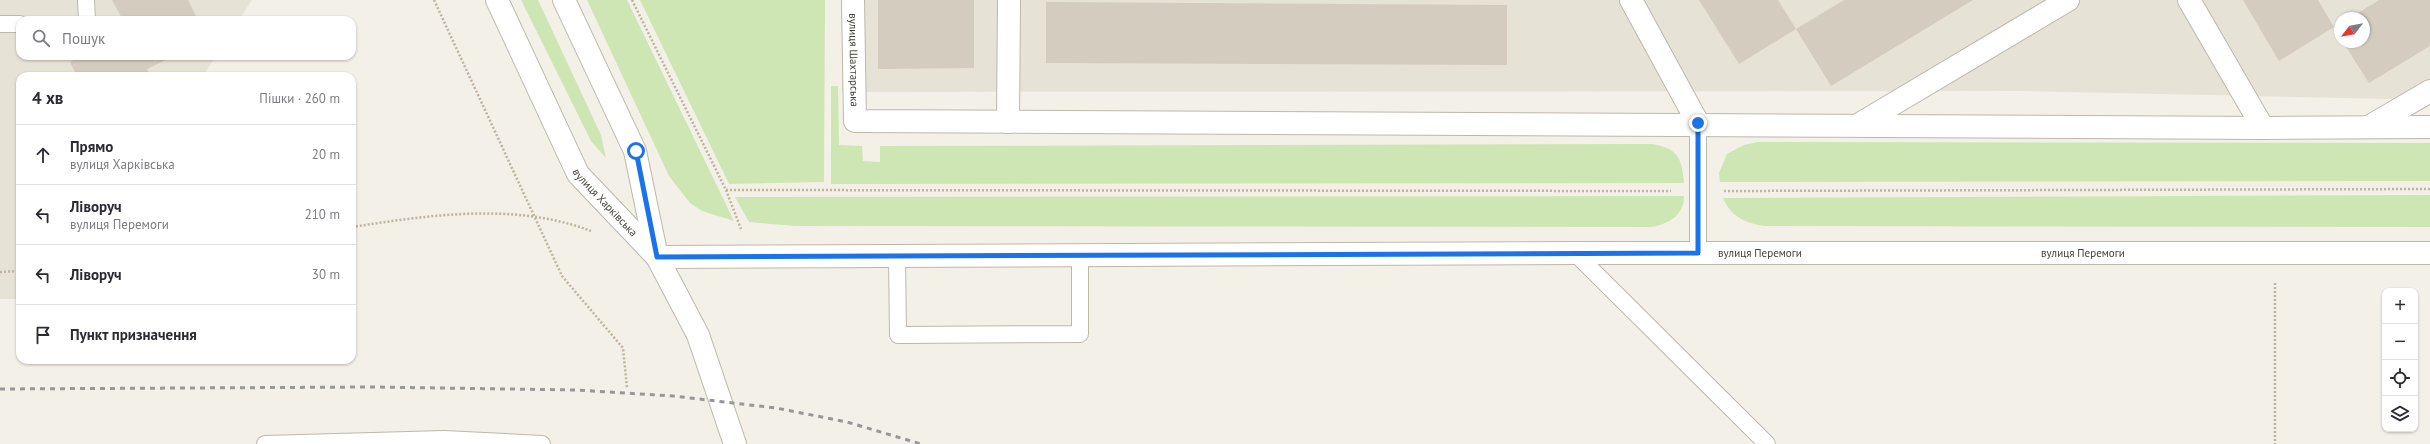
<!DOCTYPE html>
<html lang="uk">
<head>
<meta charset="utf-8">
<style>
  :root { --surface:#fff; --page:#f7f7f7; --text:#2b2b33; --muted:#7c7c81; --line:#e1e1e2 }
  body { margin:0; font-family:"PT Sans",sans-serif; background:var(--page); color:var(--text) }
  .controls { position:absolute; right:12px; bottom:12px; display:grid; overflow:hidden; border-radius:8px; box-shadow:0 1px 3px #0004 }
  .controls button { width:36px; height:36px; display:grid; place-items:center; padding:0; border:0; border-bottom:1px solid var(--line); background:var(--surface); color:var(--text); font:20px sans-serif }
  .compass { position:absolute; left:2334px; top:12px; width:36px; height:36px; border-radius:50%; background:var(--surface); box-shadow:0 1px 3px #0004; rotate:239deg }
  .stop { position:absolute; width:12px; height:12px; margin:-9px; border:3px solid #1a73e8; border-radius:50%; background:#fff }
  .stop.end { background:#1a73e8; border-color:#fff; box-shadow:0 1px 4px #0008 }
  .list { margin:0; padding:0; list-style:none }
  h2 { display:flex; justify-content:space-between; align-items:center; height:52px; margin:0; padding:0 16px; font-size:17px }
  h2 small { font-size:13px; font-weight:400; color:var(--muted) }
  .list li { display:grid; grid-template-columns:26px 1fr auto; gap:12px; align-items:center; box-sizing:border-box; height:60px; padding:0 16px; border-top:1px solid var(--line) }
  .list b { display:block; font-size:15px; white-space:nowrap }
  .list p { margin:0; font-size:13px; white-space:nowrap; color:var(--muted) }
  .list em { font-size:13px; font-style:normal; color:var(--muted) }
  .icon { flex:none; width:22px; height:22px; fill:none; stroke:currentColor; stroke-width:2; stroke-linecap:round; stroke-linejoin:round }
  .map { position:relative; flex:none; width:2430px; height:444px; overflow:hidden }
  .search { position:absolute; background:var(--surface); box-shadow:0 1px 3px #0004; left:16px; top:16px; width:340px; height:44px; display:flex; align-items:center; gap:10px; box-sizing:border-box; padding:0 14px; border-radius:12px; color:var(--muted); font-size:15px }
  .panel { position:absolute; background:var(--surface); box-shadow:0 1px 3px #0004; left:16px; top:72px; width:340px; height:292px; border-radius:12px }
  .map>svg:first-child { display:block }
</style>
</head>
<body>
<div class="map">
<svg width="2430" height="444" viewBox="0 0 2430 444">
  <rect width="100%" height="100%" fill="#f3f0e8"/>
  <path fill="#e7e2d6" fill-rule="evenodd" d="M0,0H252L239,20H20V56H216L203,76H20V299H0Z
    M842,0H2430V100L2025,91L842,92ZM2340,18H2364V42H2340Z"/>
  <path fill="#cee6b3" d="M521,0H538L601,135L606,158L591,141Z
    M587,0H627L734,221L702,211L690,203L669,176Z
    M640,0H825L824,182L729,184Z
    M831,86H838L839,145L862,146L863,161L880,162V146L1651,144C1678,148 1682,158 1684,183L831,184Z
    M1758,142L2430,143V181L1720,182L1719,173L1727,154L1744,145Z
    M2430,195V227L1765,226C1745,223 1731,217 1723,198Z
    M1684,196C1684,216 1668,224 1651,227L795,226L749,222L735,197Z"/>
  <path fill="#d4ccbe" d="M112,0H188L198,20H123Z
    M878,0H974V68L878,69Z
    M1699,0H1778L1796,29L1844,0H1973L1831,86L1796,29L1739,64Z
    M2243,0H2318L2334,27L2279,61Z
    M2379,0H2430V46L2369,83L2343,42H2364V18H2350Z
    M1046,2L1507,5V65L1046,63Z
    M2340,24V37L2334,27Z
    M83,56H174L147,69L150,76H77L70,62Z"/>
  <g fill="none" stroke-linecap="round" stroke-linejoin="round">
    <g stroke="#beb8ab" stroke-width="18">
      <path id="service" d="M86,0L87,20
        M0,24H20
        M1698,123V253
        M1575,253L1767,444
        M897,256L898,335L1080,334V256
        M265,444L444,439L542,444"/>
    </g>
    <g stroke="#beb8ab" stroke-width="24">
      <g id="minor">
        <path id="s1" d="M853,0L855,121L2263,128L2430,127"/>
        <path d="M1631,0L1698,123"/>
        <path d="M2189,0L2263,128"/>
        <path d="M1008,122L1009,0"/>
        <path d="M1858,125L2068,0"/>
        <path d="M2370,126L2430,91"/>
        <path id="s2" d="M657,257L1575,253H2430"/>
      </g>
    </g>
    <g stroke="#beb8ab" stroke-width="24">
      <g id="tertiary">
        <path id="s3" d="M497,0L578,174L657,257L698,335L735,444"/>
        <path d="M564,0L635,151L657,257"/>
      </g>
    </g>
    <path stroke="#bfb49d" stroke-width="2.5" stroke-dasharray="2 2" stroke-linecap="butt" d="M434,0L562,276L623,348L627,388
      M632,0L726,190L741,229
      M726,190L1671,191
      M1724,191L2430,189
      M352,227C430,215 515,202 591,231
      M0,272L20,271
      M2275,283V444"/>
    <use href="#service" stroke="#fff" stroke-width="16"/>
    <use href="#minor" stroke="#fff" stroke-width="22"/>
    <use href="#tertiary" stroke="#fff" stroke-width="22"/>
    <path stroke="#979797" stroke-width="3" stroke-dasharray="5 5" stroke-linecap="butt" d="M0,389L372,387L576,390L673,396L776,408L847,422L921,444"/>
  </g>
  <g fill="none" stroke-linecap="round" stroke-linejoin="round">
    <path stroke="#1a73e8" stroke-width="5" d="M636,151L657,257L1698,253V123"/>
  </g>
  <g text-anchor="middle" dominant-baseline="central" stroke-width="4" stroke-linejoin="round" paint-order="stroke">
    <g font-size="11" fill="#464137" stroke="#fff">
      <text stroke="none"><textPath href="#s1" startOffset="60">вулиця Шахтарська</textPath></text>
      <text stroke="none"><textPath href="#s3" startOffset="231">вулиця Харківська</textPath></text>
      <text stroke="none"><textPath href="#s2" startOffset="1103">вулиця Перемоги</textPath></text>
      <text stroke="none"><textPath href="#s2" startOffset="1426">вулиця Перемоги</textPath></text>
    </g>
  </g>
</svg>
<div class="controls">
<button>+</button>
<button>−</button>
<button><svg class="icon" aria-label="locate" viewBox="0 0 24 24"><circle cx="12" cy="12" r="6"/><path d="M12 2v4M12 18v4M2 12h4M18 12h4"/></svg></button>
<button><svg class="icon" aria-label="layers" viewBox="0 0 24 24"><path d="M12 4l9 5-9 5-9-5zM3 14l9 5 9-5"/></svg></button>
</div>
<svg class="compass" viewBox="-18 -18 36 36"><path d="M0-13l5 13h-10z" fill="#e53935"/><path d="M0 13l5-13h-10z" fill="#7c7c81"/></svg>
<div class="stop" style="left:636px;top:151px"></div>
<div class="stop end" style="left:1698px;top:123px"></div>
<div class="search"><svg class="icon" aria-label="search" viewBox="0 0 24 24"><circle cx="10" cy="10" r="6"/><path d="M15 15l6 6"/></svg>Пошук</div>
<section class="panel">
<h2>4 хв<small>Пішки · 260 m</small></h2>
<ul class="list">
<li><svg class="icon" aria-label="ahead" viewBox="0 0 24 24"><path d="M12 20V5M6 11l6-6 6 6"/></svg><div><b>Прямо</b><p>вулиця Харківська</p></div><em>20 m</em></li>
<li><svg class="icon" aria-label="left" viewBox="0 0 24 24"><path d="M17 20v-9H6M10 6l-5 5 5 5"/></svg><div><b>Ліворуч</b><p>вулиця Перемоги</p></div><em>210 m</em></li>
<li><svg class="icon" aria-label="left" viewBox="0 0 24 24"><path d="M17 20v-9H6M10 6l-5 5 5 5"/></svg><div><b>Ліворуч</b></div><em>30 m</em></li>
<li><svg class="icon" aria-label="arrive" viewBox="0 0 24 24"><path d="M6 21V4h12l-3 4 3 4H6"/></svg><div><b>Пункт призначення</b></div></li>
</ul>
</section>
</div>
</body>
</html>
